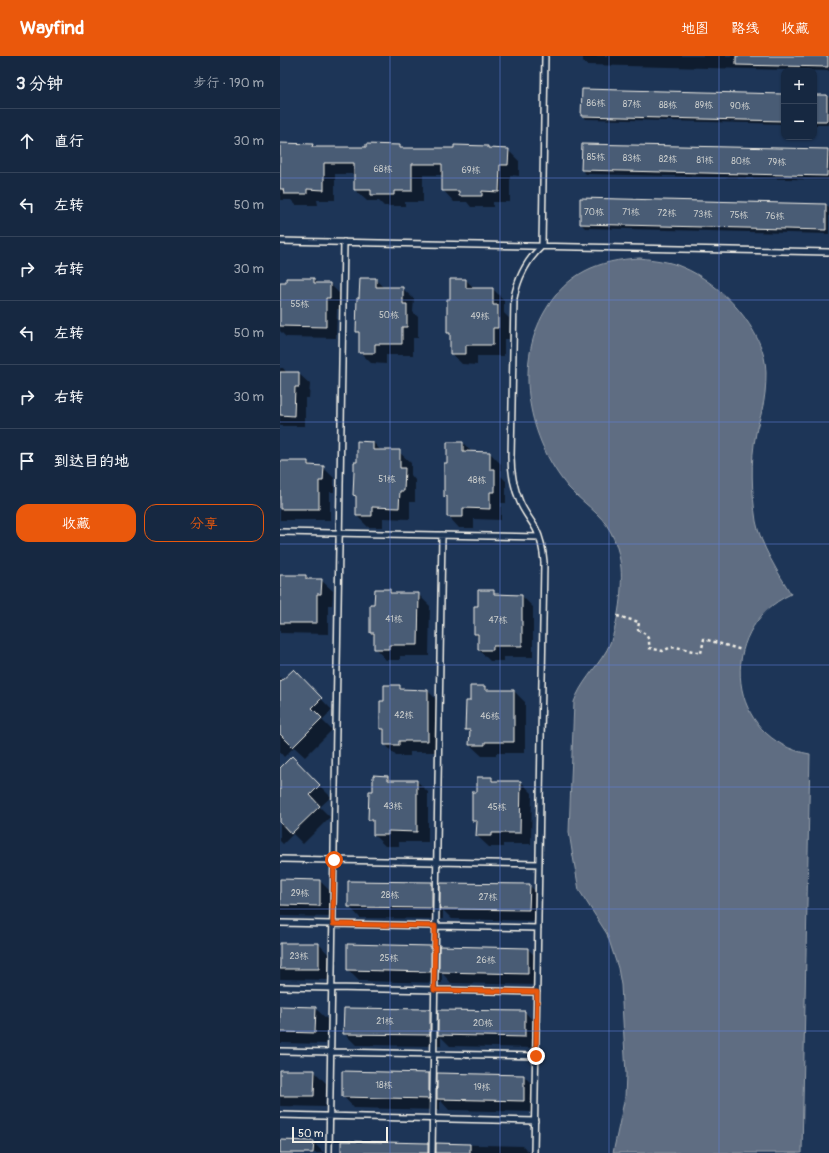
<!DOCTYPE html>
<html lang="zh">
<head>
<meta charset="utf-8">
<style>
  :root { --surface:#162841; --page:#1f3048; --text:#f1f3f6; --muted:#9ea6b1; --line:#35445a; --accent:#ea580c }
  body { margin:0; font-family:Pangolin,"LXGW WenKai TC",sans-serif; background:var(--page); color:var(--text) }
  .controls { position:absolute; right:12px; top:12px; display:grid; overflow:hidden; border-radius:8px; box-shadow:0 1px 3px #0004 }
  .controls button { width:36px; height:36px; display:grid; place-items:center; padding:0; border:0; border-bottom:1px solid var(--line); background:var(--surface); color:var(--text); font:20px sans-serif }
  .scale { position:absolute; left:12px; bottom:10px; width:96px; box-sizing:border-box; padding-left:4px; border:2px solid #f4f1e8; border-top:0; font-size:11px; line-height:14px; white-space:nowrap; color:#f4f1e8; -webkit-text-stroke:3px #1d3557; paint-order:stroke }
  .stop { position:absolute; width:12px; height:12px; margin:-9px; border:3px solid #ea580c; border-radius:50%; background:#fff }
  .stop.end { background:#ea580c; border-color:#fff; box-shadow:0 1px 4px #0008 }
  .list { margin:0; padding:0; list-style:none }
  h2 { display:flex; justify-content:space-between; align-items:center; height:52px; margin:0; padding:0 16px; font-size:17px }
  h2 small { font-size:13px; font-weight:400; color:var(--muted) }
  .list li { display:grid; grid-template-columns:26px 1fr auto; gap:12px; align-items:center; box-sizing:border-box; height:64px; padding:0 16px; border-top:1px solid var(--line) }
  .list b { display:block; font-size:15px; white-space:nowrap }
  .list em { font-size:13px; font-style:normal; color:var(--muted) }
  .actions { display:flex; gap:8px; padding:12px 16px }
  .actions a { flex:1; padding:9px 0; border:1px solid var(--accent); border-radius:12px; text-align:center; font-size:14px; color:var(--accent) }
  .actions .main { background:var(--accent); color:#fff }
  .icon { flex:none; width:22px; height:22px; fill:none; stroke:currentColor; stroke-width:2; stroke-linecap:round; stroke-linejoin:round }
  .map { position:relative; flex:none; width:549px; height:1097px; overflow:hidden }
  header { display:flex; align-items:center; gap:24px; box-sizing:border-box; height:56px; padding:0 20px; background:var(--accent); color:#fff }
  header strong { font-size:19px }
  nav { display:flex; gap:22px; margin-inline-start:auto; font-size:14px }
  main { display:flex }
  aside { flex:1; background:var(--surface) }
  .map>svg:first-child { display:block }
</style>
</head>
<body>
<header>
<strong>Wayfind</strong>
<nav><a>地图</a><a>路线</a><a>收藏</a></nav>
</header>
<main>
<aside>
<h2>3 分钟<small>步行 · 190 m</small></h2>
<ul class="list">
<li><svg class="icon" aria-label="ahead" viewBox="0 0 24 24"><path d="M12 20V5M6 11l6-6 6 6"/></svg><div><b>直行</b></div><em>30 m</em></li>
<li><svg class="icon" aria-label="left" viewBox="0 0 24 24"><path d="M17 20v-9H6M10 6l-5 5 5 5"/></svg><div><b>左转</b></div><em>50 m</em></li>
<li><svg class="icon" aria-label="right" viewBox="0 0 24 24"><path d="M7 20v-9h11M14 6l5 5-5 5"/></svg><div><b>右转</b></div><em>30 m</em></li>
<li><svg class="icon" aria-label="left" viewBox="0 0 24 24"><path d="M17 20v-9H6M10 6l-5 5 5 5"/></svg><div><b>左转</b></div><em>50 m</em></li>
<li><svg class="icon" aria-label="right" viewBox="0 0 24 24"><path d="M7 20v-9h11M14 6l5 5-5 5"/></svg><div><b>右转</b></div><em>30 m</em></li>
<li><svg class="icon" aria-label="arrive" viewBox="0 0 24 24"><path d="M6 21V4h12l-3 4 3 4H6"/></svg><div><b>到达目的地</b></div></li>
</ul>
<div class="actions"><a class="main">收藏</a><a>分享</a></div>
</aside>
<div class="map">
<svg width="549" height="1097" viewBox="0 0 549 1097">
  <rect width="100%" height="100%" fill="#1d3557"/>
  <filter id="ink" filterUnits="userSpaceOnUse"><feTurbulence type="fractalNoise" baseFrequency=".025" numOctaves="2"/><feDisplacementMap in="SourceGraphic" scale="8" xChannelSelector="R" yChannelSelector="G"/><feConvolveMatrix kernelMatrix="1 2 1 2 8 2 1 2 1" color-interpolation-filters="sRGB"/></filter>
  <g filter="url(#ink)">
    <path fill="#5e6d82" stroke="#9aa2ab" d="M360,202C374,204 389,205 402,211C440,226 486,274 486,317C486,330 485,342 482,354C481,361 477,369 476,377C470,404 472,438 476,465C480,488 499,518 511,538C434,574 448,685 530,698L522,1097H333L345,1041L346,1018L341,929L338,912L327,878L299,834L292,795L289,776L294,646C300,628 315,613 325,597C337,579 343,534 341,512C339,492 332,472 317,458C307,448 297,441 288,431C249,384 233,310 265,255C287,217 318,204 360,202Z"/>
    <path fill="#0007" d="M303,0H549V15L307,9L303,5Z
      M504,39V68L306,63L302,59Z
      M534,40H547L549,42V69H534Z
      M0,88L32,89L35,92H87L120,90L123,93H153L208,91L211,93L228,94L239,105V120L230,119V146H213V151H191L187,146H174L163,134V119H143V146H125V150H104L99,145H87L75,134V118H55V144H37L38,149H16L11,144H0Z
      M547,94L549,96V124L306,118L302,114Z
      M301,143L546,149L549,152V178L305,172L301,168Z
      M7,223H34L38,228H50L61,239V253H57L56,282L6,281L0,275V227H7Z
      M95,223L104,232H122L134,243L133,256L138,261V282H133V299H106V308L91,307L80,296V278L77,276L80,243Z
      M186,224L195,233H213L224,244V257L229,262V283H224V300H197V309L182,308L171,297V279L168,277L171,244Z
      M0,312H3L7,317H18L30,328L29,342H25V370H0Z
      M93,386L101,395L119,396L131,407V419L135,424V446H130V463L103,462V471H88L77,460V442L74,439L78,407Z
      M168,387H183L192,396L210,397L221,408V420L226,425V447H221V464L194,463V472H179L168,460V443L165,440L168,408Z
      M28,406L32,410L43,411L54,422V436H50V464H0V410Z
      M0,520H26L30,524H41L53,535L52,549H48V578L0,577Z
      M109,534L114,538H138L150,550L149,600H120V604H106L95,592V581L91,577L95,549Z
      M213,535L217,540H242L253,551V601H224V605H210L199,594V582L195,578L199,551Z
      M14,615L52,654L42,664L52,674L25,701L14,691L4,701L0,696V621L3,625Z
      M119,630L123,634L148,635L159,646V696H130V700H116L105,688V677L101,673L105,646Z
      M205,631L209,635H234L245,646V697H216V700H202L190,689L191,677L186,673L191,646Z
      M12,702L51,741L40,751L50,761L23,788L13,778L3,788L0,785V710L2,712Z
      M108,721L112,725H137L148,736V786H119V790H105L94,779V767L90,763L94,736Z
      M212,722L216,726H241L252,737L251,788H223V791H209L197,780L198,769L193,764L198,737Z
      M0,824L40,825L51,836V861L0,860Z
      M152,827L161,837L249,829L261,841L260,865L172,863L163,854V863L80,862L69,850Z
      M0,888H39L50,900V924L0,923Z
      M150,891L160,901L248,893L259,904V929L171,927L162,917V927L79,925L68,914Z
      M0,951L35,952L47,963L46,988L0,987Z
      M150,954L159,964L245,956L256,968V992L170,990L161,981V990L76,989L64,977Z
      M0,1015H34L46,1027L45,1051L0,1050Z
      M149,1018L158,1027L244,1020L255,1031L254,1056L169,1054L160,1044V1054L74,1052L63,1040Z
      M0,1085L33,1086L44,1097H0Z
      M148,1088L157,1097V1088L243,1090L250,1097H62Z"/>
    <path fill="#485b74" stroke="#f4f1e8" d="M456,0H548V11L456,9Z
      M302,33L504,38V65L301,60Z
      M534,39H547V65H534Z
      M0,87L33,88L32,91H86V88L120,89V92H174V89L208,90V92L229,93L228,109H220L219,136L202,135V140H179V135H162V108H132V135H114V139H91V134H74V107H44V134L27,133V138H4L3,133H0Z
      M302,88L548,93L547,120L301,114Z
      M300,142L546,148V174L300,168Z
      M6,222H34V227H50V242H46V271L0,270V226H6Z
      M80,222H96V231H123V248H127V271H122V288H95V297H79V276H76L77,242H79Z
      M170,223H186V232H213V249H218V272H213V289H186V298H170V277H167V243H170Z
      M0,316H19V331H15L14,360L0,359Z
      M77,385L93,386V394H120V412H125L124,435H120L119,452L92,451V460H76V440L73,439L74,416V406H77Z
      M167,386H183V395L210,396V413H215V436H210V453L183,452V461H167V440L164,441V407H167Z
      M0,405H28V409L44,410L43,425H39V453H0Z
      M0,519H26V523H42L41,538H37V567H0Z
      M95,533H110V537H139L138,589H109V593H94V577H90V548H94Z
      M198,534H214V538L242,539V590H213V594H198V578H194V550H198Z
      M14,613L42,642L32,652L42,662L13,691L0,678V626Z
      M104,629H120V633L148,634V685H119V689H104V673H100V645H104Z
      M190,630H205V634H234V686H205V689H189L190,674H185L186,645H190Z
      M12,700L40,729L30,739L40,750L11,778L0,766V712Z
      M93,719L108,720V724H137V776L108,775V779H93V764H88L89,735H93Z
      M197,721H212V725H241L240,777H212V780H196L197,765H192V736H197Z
      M0,823L40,824V850L0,849Z
      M68,825L152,826V852L68,851Z
      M160,827L250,828L249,854L160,853Z
      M0,887H39V913H0Z
      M67,888L151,890V916L67,914Z
      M159,890L248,892V918L159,916Z
      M0,950L36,951L35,977L0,976Z
      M64,952L150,953V979L63,978Z
      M158,954L245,955V981L158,979Z
      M0,1014H35L34,1040H0Z
      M62,1015L149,1017V1043L62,1041Z
      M157,1017L244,1019V1045L157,1043Z
      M0,1084L34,1085L33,1097H0Z
      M61,1085L148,1087V1097H61Z
      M156,1087L190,1088V1097H156Z"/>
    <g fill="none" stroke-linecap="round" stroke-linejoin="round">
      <g stroke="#f4f1e8" stroke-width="8">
        <path id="lane" d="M0,185L549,196
          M0,476L259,481
          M0,803L259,808
          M0,867L258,872
          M0,931L257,936
          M0,995L256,1000
          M0,1059L255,1065
          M49,1097L64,186
          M152,1097L162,479
          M254,1097L264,506C263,494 261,483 256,473C251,464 244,456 240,446C234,432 231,417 231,401L234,242C238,221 246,205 262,190L265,0"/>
      </g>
      <path stroke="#f4f1e8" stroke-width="2.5" stroke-dasharray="3 3" stroke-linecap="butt" d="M337,560L359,566L358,574C367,577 370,583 369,592L383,595L389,592L396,591L421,597L424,583L462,594"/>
      <use href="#lane" stroke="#1d3557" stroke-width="5"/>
    </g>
  </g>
  <g fill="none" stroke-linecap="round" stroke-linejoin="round" filter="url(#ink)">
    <path stroke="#ea580c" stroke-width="5" d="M54,804L53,868L155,870L154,934L257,936L256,1000"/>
  </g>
  <path fill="none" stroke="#5e7fdd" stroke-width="1" stroke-opacity="0.55" d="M110,0V1097M220,0V1097M329,0V1097M439,0V1097M0,122H549M0,244H549M0,366H549M0,488H549M0,609H549M0,731H549M0,853H549M0,975H549"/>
  <g text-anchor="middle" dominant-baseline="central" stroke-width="3" stroke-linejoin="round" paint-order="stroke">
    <g font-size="9" fill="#c9cccb">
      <text x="316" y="47">86栋</text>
      <text x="352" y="48">87栋</text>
      <text x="388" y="49">88栋</text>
      <text x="424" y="49">89栋</text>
      <text x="460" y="50">90栋</text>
      <text x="316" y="101">85栋</text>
      <text x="352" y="102">83栋</text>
      <text x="388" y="103">82栋</text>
      <text x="425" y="104">81栋</text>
      <text x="461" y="105">80栋</text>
      <text x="497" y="106">79栋</text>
      <text x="103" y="113">68栋</text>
      <text x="191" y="114">69栋</text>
      <text x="314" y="156">70栋</text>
      <text x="351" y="156">71栋</text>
      <text x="387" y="157">72栋</text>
      <text x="423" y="158">73栋</text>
      <text x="459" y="159">75栋</text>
      <text x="495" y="160">76栋</text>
      <text x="20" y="248">55栋</text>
      <text x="109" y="259">50栋</text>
      <text x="200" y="260">49栋</text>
      <text x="107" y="423">51栋</text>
      <text x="197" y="424">48栋</text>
      <text x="114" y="563">41栋</text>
      <text x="218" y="564">47栋</text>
      <text x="124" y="659">42栋</text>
      <text x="210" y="660">46栋</text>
      <text x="113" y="750">43栋</text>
      <text x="217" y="751">45栋</text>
      <text x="20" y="837">29栋</text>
      <text x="110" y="839">28栋</text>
      <text x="208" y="841">27栋</text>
      <text x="19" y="900">23栋</text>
      <text x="109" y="902">25栋</text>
      <text x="206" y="904">26栋</text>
      <text x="105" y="965">21栋</text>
      <text x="203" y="967">20栋</text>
      <text x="104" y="1029">18栋</text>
      <text x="202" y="1031">19栋</text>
    </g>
  </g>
</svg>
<div class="controls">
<button>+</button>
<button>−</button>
</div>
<div class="scale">50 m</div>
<div class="stop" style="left:54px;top:804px"></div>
<div class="stop end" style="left:256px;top:1000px"></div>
</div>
</main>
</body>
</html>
